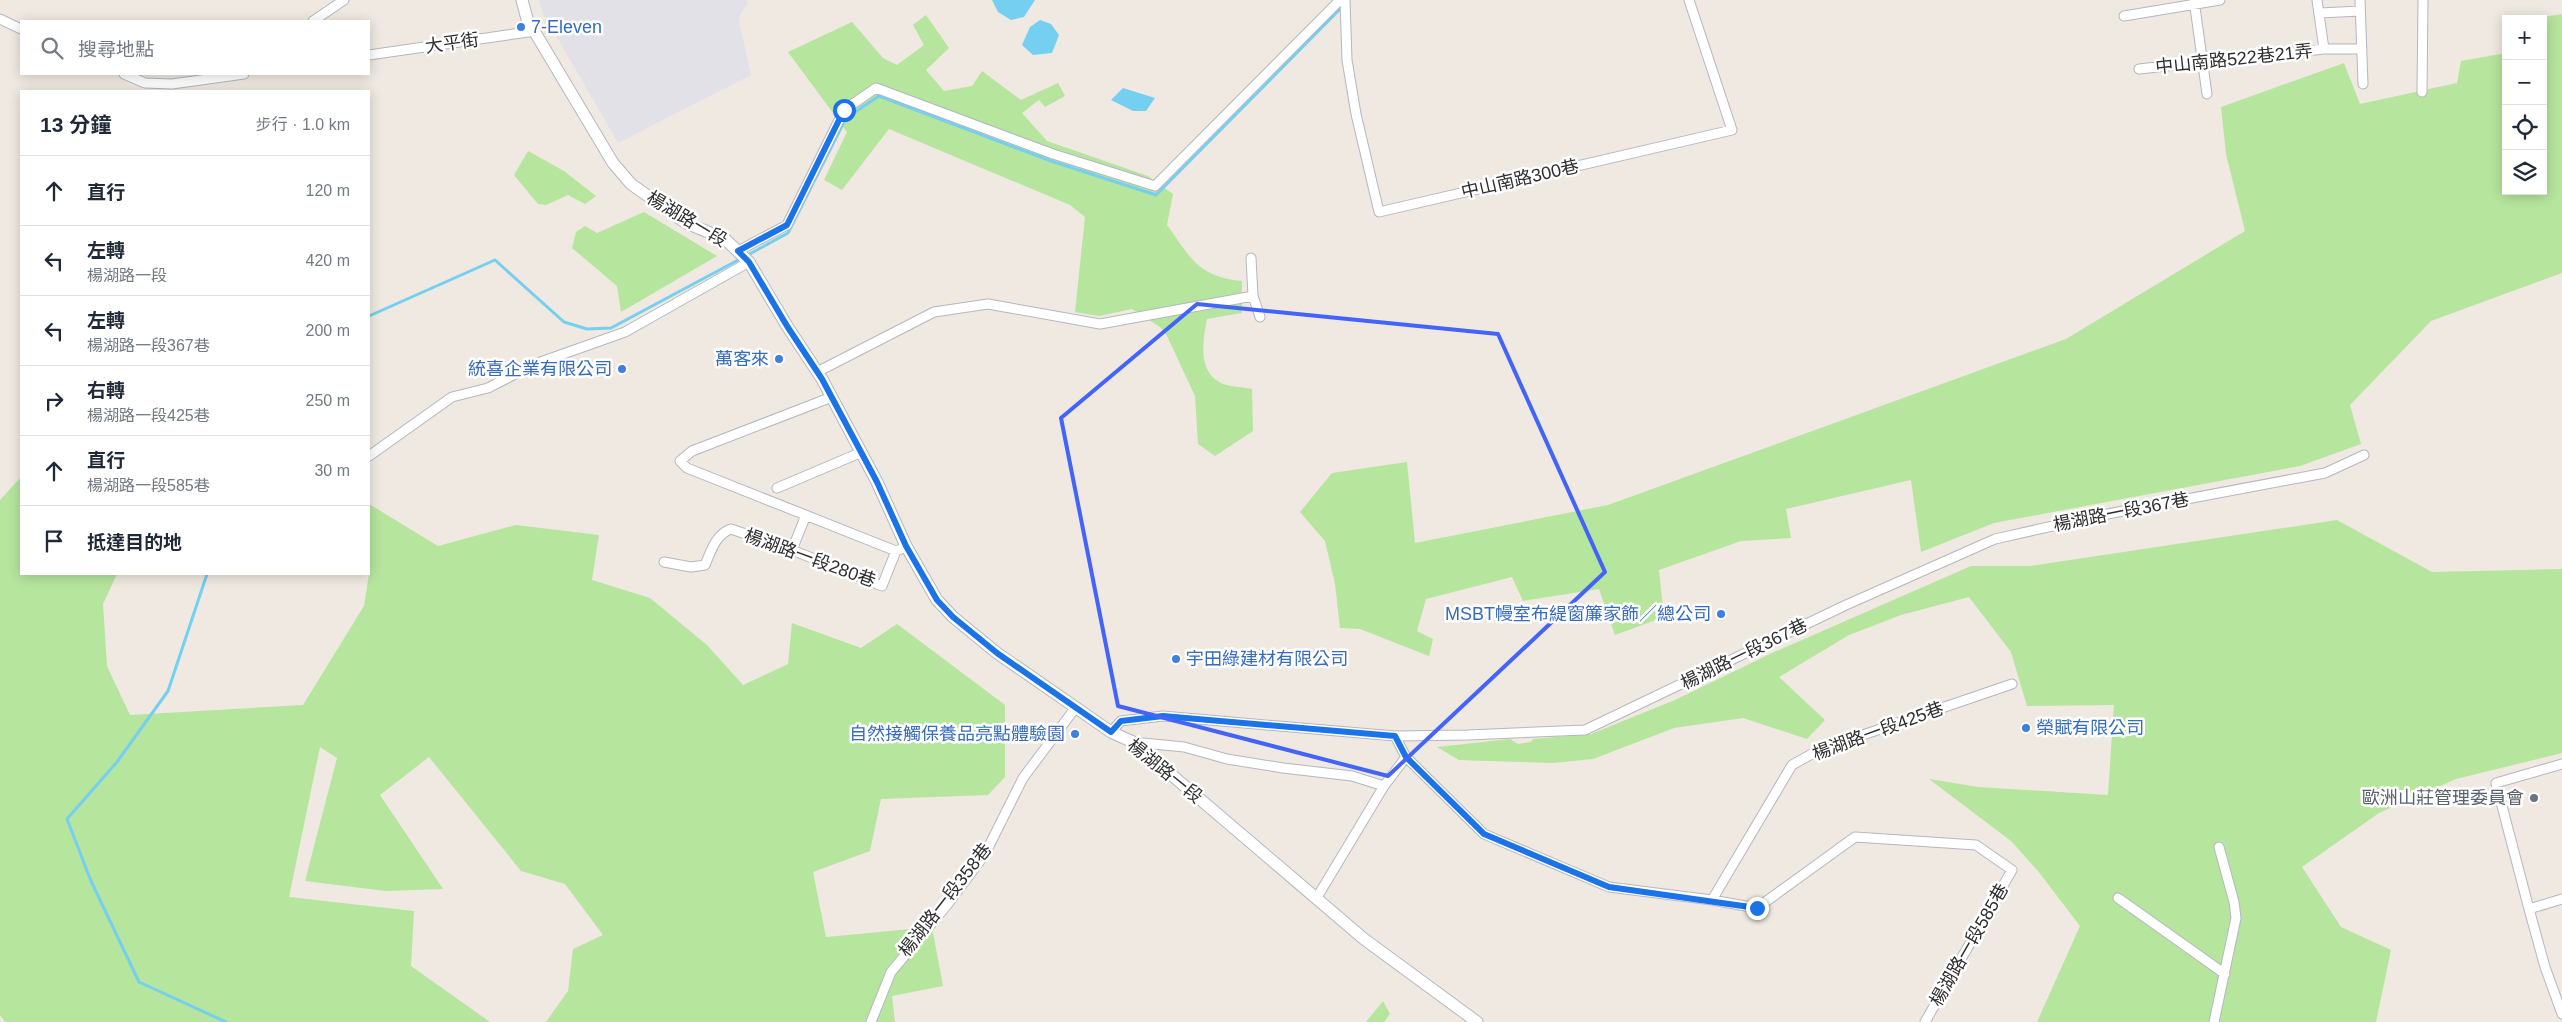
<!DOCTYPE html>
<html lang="zh-TW">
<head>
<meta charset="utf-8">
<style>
  :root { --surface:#fff; --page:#f2f2f3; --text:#1f2937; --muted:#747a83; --line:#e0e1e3 }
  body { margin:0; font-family:Helvetica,"Noto Sans TC",sans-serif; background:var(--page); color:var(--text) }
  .controls { position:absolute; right:15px; top:15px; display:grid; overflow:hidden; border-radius:0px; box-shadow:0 2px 12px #0003 }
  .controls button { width:45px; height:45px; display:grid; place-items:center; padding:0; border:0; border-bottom:1px solid var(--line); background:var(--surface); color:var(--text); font:25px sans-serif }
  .stop { position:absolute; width:15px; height:15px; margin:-11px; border:4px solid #1a73e8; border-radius:50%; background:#fff }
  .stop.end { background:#1a73e8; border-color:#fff; box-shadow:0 1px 5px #0008 }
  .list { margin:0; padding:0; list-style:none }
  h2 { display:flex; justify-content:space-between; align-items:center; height:65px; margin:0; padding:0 20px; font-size:21px }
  h2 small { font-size:16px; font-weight:400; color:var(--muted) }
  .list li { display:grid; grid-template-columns:32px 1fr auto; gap:15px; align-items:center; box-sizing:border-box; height:70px; padding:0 20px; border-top:1px solid var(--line) }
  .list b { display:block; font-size:19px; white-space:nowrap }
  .list p { margin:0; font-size:16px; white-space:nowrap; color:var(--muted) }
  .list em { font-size:16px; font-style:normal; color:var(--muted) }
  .icon { flex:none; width:28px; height:28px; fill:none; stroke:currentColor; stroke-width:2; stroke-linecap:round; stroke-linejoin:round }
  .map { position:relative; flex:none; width:2562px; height:1022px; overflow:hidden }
  .search { position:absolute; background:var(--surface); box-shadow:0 2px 12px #0003; left:20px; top:20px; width:350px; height:55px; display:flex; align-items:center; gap:12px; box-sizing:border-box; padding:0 18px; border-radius:0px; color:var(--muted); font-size:19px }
  .panel { position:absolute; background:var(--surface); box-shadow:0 2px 12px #0003; left:20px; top:90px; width:350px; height:485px; border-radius:0px }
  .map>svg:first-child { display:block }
</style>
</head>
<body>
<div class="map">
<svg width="2562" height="1022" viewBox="0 0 2562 1022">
  <rect width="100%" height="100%" fill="#efe9e1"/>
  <path fill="#e3e1e8" d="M539,0H746L748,3L741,13L739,21L751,75L618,143L542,11Z"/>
  <path fill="#b6e59e" d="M2562,14V273L2431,321L2350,405L2361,444L2300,466L1994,523L1921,552L1911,480L1786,509L1791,538L1741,541L1659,570L1664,617L1615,635L1599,589L1523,601L1512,577L1426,599L1417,631L1433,639L1429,656L1360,629L1340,628L1335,584L1325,541L1300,512L1332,473L1407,462L1415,543L1608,505L2066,339L2245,231L2226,154L2221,107L2344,63L2360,104L2457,83L2461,61L2506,53V191H2543V17Z
    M926,15L949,48L926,70L944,91L972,86L982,71L1021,100L1058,83L1065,96L1045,107L1039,100L1022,113L1047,141L1148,176L1173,194L1167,225C1191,258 1198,277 1242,281V313L1207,319C1203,339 1197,371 1221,383C1229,387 1243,387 1252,389L1253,431L1215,456L1198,444L1195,396L1167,336L1160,327L1132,309L1099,316L1075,312L1085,217L1070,205L889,129L842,190L824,180L847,132L788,52L852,22L883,58L897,65L924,45L913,25Z
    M528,151L564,171L596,196L585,204L568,195L546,205L538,204L514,175Z
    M644,212L717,256L621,312L617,286L572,248L576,232L585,226L597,233Z
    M21,477V574H117L103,604L107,666L130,715L303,705L364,606L369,574V504L438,546L516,525L599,535L592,580L650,598L707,645L743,685L788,664L792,623L861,648L897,624L1005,705V777L988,795L881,799L870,851L813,872L826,937L932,927L943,986L892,996L895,1022H546L568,991L573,949L603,935L565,884L521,871L429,757L380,795L443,889L386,891L305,881L337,758L320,747L289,897L414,911L411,966L490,1022H5L0,1015V500Z
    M2337,520L2432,572L2562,569V753L2456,779L2379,813L2302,867L2341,927L2391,950L2376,1022H2037L2080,926L2038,871L2011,841L1929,779L1978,787L2108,795L2114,705L2027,706L2011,652L1969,597L1901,615L1849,635L1779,677L1825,720L1807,739L1743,718L1674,728L1593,759L1553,763L1459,760L1437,747L1510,739L1518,744L1531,742L1533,739L1591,734L1675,700L1772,653L1971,566H2030Z
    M1383,1001L1390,1014L1384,1022H1366Z"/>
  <path fill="#75cff0" d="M992,0H1035L1024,17L1011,20L998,12Z
    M1040,20L1051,24L1059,35L1052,53L1033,55L1022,45L1030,27Z
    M1123,88L1155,98L1146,111H1133L1111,100Z"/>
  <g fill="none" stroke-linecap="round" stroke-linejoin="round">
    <path stroke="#75cff0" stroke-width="3" d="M746,256L788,233L846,118L879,96L1051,161L1156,195L1343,6
      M369,316L495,260L564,322L587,329L611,328L740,259
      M207,574L168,691L117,762L67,819L91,881L139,982L226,1022"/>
    <g stroke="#b4b7c1" stroke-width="11">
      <path id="minor" d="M1345,0L1347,60L1356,114L1379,212L1732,130L1689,0
        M2194,0L2207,94
        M2360,0L2363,84
        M2320,13L2360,11
        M2124,16L2220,0
        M0,19L21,29
        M313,21L344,0
        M2324,49H2362
        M369,55L535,31
        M2139,69L2324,49L2317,0
        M124,74L145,83L172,84L244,74
        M2422,92L2423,0
        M738,251L787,225L844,110L876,88L1053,154L1155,186L1340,0
        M1251,258L1253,296L1260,317
        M817,372L934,312L988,304L1100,324L1253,296
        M832,397L692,451L680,461L687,468L896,551
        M369,456L452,397L488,388L535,364L625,332L749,262
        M777,488L862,452
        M792,550L806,515
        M664,562L691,567L705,565C711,551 716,534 731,529L792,550L882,586L896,551L901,549
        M1111,732L1121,721L1163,716L1395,736L1468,735L1585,730L1846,605L1995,539L2102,515L2325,473L2364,455
        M1395,736L1406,757L1484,834L1609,887L1712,900L1792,765L1819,750L2012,684
        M1133,742L1184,747L1227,759L1283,768L1352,776L1384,786
        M2118,898L2225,974
        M1316,899L1384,786L1406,757
        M2562,899L2529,909L2545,967L2562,1014
        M1712,900L1757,908L1855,837L1976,845L2012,870L1925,1022
        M2529,909L2496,783L2562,764
        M871,1022L891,972L947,905L985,854L1023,778L1076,707
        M2214,1022L2236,918L2234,902L2219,847"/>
    </g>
    <g stroke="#b4b7c1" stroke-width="13">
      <path id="tertiary" d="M522,0L527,19L613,163L631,184L686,223L725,239L749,262L787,326L822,379L877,482L906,546L937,600L953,617L997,653L1111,732L1133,742L1364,939L1477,1022"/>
    </g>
    <use href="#minor" stroke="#fff" stroke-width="9"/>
    <use href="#tertiary" stroke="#fff" stroke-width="11"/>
  </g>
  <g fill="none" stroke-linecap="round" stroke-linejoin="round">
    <path stroke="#1a73e8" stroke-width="6" d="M844,110L787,225L738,251L749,262L787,326L822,379L877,482L906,546L937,600L953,617L997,653L1111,732L1121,721L1163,716L1395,736L1406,757L1484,834L1609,887L1757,908"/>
  </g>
  <path fill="none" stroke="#4264fb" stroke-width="4" stroke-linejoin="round" d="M1197,304L1498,334L1605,572L1388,776L1118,706L1061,418Z"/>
  <g fill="#3f7fe0" stroke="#fff" stroke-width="2">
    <circle cx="521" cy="27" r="5"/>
    <circle cx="779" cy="359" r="5"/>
    <circle cx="622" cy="369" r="5"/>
    <circle cx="1721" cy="614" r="5"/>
    <circle cx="1176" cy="659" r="5"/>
    <circle cx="2026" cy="728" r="5"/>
    <circle cx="1075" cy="734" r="5"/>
  </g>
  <circle fill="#6b7280" stroke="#fff" stroke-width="2" cx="2534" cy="798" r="5"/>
  <g text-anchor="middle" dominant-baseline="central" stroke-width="5" stroke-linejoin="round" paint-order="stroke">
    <g font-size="18" fill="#366cbe" stroke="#fff" text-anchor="end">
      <text x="531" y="27" text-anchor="start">7-Eleven</text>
      <text x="769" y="359">萬客來</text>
      <text x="612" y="369">統喜企業有限公司</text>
      <text x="1711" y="614">MSBT幔室布緹窗簾家飾／總公司</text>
      <text x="1186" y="659" text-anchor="start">宇田綠建材有限公司</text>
      <text x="2036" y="728" text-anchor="start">榮賦有限公司</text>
      <text x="1065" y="734">自然接觸保養品亮點體驗園</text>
    </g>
    <g font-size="18" fill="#2e2e2e" stroke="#fff">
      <text transform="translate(452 43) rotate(-8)">大平街</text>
      <text transform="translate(2234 59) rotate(-6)">中山南路522巷21弄</text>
      <text transform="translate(1520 179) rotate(-13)">中山南路300巷</text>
      <text transform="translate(687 219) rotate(31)">楊湖路一段</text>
      <text transform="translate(2121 512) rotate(-11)">楊湖路一段367巷</text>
      <text transform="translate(810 558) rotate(20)">楊湖路一段280巷</text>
      <text transform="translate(1744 654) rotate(-26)">楊湖路一段367巷</text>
      <text transform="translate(1878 731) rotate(-20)">楊湖路一段425巷</text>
      <text transform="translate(1165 771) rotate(39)">楊湖路一段</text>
      <text transform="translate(945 900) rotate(-52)">楊湖路一段358巷</text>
      <text transform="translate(1969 945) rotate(-60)">楊湖路一段585巷</text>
    </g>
    <g font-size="18" fill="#5b616d" stroke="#fff" text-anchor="end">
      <text x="2524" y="798">歐洲山莊管理委員會</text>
    </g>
  </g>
</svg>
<div class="controls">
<button>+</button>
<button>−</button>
<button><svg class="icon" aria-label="locate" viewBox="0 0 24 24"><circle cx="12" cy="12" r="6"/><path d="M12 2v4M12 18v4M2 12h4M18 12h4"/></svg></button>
<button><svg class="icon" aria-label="layers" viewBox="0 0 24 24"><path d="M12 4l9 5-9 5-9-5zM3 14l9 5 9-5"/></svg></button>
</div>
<div class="stop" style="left:844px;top:110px"></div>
<div class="stop end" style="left:1757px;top:908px"></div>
<div class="search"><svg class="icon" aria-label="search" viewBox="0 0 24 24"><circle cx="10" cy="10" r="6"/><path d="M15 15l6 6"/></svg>搜尋地點</div>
<section class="panel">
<h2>13 分鐘<small>步行 · 1.0 km</small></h2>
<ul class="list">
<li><svg class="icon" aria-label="ahead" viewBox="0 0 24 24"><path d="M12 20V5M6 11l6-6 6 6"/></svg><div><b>直行</b></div><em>120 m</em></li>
<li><svg class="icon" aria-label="left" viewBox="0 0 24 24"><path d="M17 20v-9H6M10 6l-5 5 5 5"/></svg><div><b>左轉</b><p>楊湖路一段</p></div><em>420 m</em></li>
<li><svg class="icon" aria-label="left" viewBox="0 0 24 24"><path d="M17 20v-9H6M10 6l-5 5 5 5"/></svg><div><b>左轉</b><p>楊湖路一段367巷</p></div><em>200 m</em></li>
<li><svg class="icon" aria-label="right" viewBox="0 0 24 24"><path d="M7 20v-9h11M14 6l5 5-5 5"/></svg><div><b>右轉</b><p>楊湖路一段425巷</p></div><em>250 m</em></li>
<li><svg class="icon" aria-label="ahead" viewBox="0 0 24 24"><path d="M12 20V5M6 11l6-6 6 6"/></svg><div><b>直行</b><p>楊湖路一段585巷</p></div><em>30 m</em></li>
<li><svg class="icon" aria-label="arrive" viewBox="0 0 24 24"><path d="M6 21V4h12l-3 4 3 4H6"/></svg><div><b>抵達目的地</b></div></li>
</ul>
</section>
</div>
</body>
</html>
